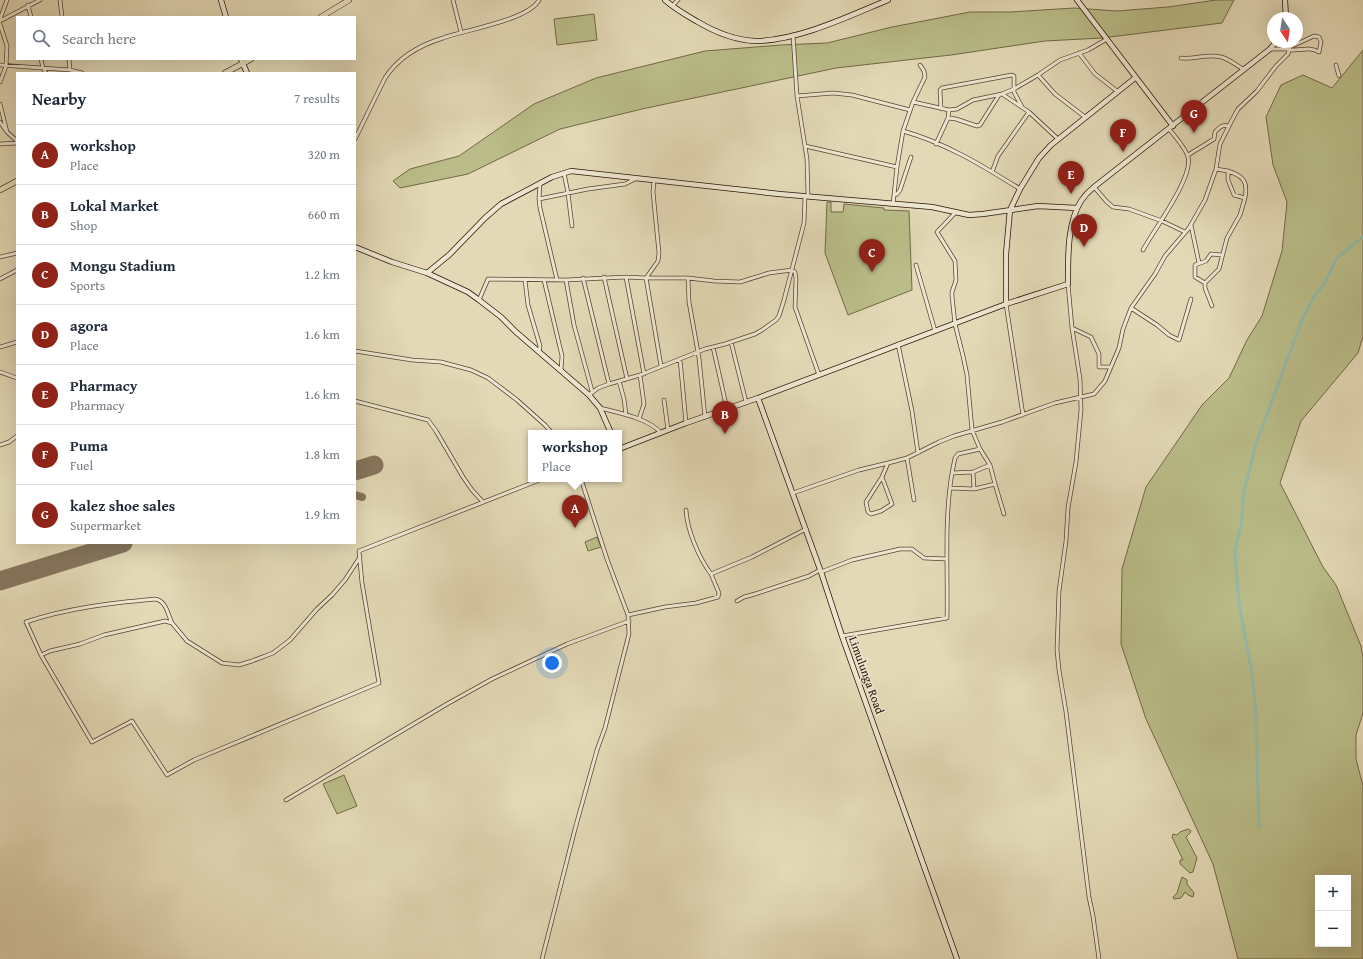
<!DOCTYPE html>
<html lang="en">
<head>
<meta charset="utf-8">
<style>
  :root { --surface:#fff; --page:#f2f2f3; --text:#1f2937; --muted:#747a83; --line:#e0e1e3; --accent:#8f2418 }
  body { margin:0; font-family:"Gentium Book Plus",serif; background:var(--page); color:var(--text) }
  .controls { position:absolute; right:12px; bottom:12px; display:grid; overflow:hidden; border-radius:0px; box-shadow:0 4px 16px #0002 }
  .controls button { width:36px; height:36px; display:grid; place-items:center; padding:0; border:0; border-bottom:1px solid var(--line); background:var(--surface); color:var(--text); font:20px sans-serif }
  .compass { position:absolute; left:1267px; top:12px; width:36px; height:36px; border-radius:50%; background:var(--surface); box-shadow:0 4px 16px #0002; rotate:167deg }
  .you { position:absolute; left:552px; top:663px; width:14px; height:14px; margin:-10px; border:3px solid #fff; border-radius:50%; background:#1a73e8; box-shadow:0 0 0 6px #1a73e833 }
  .badge { display:grid; place-items:center; width:26px; height:26px; border-radius:50%; background:var(--accent); color:#fff; font-size:13px; font-weight:700 }
  .pin { position:absolute; translate:-50% -33px; filter:drop-shadow(0 1px 2px #0008) }
  .pin::after { content:''; position:absolute; top:21px; width:14px; height:12px; background:inherit; clip-path:polygon(0 0,100% 0,50% 100%) }
  .popup { position:absolute; left:528px; top:430px; width:94px; height:52px; box-sizing:border-box; display:grid; place-content:center; border-radius:0px; background:var(--surface); filter:drop-shadow(0 1px 3px #0005); font-size:13px; white-space:nowrap; color:var(--muted) }
  .popup b { font-size:15px; color:var(--text) }
  .popup::after { content:''; position:absolute; left:50%; top:100%; margin-left:-8px; border:8px solid transparent; border-top-color:var(--surface) }
  .list { margin:0; padding:0; list-style:none }
  h2 { display:flex; justify-content:space-between; align-items:center; height:52px; margin:0; padding:0 16px; font-size:17px }
  h2 small { font-size:13px; font-weight:400; color:var(--muted) }
  .list li { display:grid; grid-template-columns:26px 1fr auto; gap:12px; align-items:center; box-sizing:border-box; height:60px; padding:0 16px; border-top:1px solid var(--line) }
  .list b { display:block; font-size:15px; white-space:nowrap }
  .list p { margin:0; font-size:13px; white-space:nowrap; color:var(--muted) }
  .list em { font-size:13px; font-style:normal; color:var(--muted) }
  .icon { flex:none; width:22px; height:22px; fill:none; stroke:currentColor; stroke-width:2; stroke-linecap:round; stroke-linejoin:round }
  .map { position:relative; flex:none; width:1363px; height:959px; overflow:hidden }
  .search { position:absolute; background:var(--surface); box-shadow:0 4px 16px #0002; left:16px; top:16px; width:340px; height:44px; display:flex; align-items:center; gap:10px; box-sizing:border-box; padding:0 14px; border-radius:0px; color:var(--muted); font-size:15px }
  .panel { position:absolute; background:var(--surface); box-shadow:0 4px 16px #0002; left:16px; top:72px; width:340px; height:472px; border-radius:0px }
  .map>svg:first-child { display:block }
</style>
</head>
<body>
<div class="map">
<svg width="1363" height="959" viewBox="0 0 1363 959">
  <rect width="100%" height="100%" fill="#e3d9b6"/>
  <filter id="stains"><feTurbulence type="fractalNoise" baseFrequency=".005" numOctaves="4"/><feColorMatrix values="0 0 0 0 .2 0 0 0 0 .09 0 0 0 0 .02 0 0 0 .5 -.17"/></filter>
  <radialGradient id="worn" r=".72"><stop offset=".6" stop-color="#630" stop-opacity="0"/><stop offset="1" stop-color="#630" stop-opacity=".3"/></radialGradient>
  <path fill="#babd89" stroke="#726848" fill-rule="evenodd" d="M1216,0H1234L1222,23L1102,38L1045,41L951,55L836,68L642,109L560,129L468,174L400,188L393,181L410,169L459,156L534,104L596,78L705,51L781,45L827,43L892,27L970,12H1010L1074,8L1117,11L1168,7Z
    M594,14L597,40L557,45L554,19Z
    M1363,50V336L1358,353L1301,421L1280,483L1323,567L1336,585L1361,646L1363,658V713L1356,735V759L1363,786V959H1238L1213,864L1146,719L1121,644L1122,569L1146,487L1202,405L1229,378L1247,340L1262,316L1282,251L1287,202L1273,165L1266,117L1281,85L1303,75L1332,88ZM1318,878H1348V944H1318Z
    M827,202H831V212H843L844,204L884,208V210L909,211L912,290L848,315L825,253Z
    M597,537L601,547L588,551L585,542Z
    M344,775L357,806L337,814L323,784Z
    M1188,829L1190,830L1191,832L1186,837L1197,858L1193,872L1190,873L1180,864V860H1183L1172,837L1173,834L1177,835L1180,832Z
    M1182,877L1187,880V884L1194,893L1193,897L1188,895L1185,892L1181,898L1174,899L1173,897L1177,893Z"/>
  <g fill="none" stroke-linecap="round" stroke-linejoin="round">
    <path stroke="#96bba9" stroke-width="3" d="M1259,827L1256,715L1252,673L1239,603L1236,568L1235,550L1241,526L1244,492L1256,444L1302,320L1314,297L1324,284L1337,258L1363,237"/>
    <path stroke="#86765e" stroke-width="8" d="M355,495L362,497"/>
    <path stroke="#86765e" stroke-width="19" d="M355,471L374,465
      M0,581L123,543"/>
    <g stroke="#584433" stroke-width="4.5">
      <path id="street" d="M60,0L62,17
        M453,0L461,32
        M28,5L31,17
        M672,6L678,0
        M0,19L7,0
        M0,21L40,0
        M0,24L7,46L6,66L0,82
        M793,35L797,96L807,159L808,196
        M1270,49H1286L1314,36L1319,37L1321,42L1319,52C1306,45 1298,53 1286,49
        M1079,53L1095,74L1117,91
        M1181,58C1194,60 1208,53 1221,57C1229,59 1236,65 1243,69
        M41,59L43,68L46,73
        M69,59L70,70
        M0,65L70,70L82,73
        M1336,65L1339,76
        M1038,75L1055,94L1085,117
        M1002,94L1029,112L1058,139
        M797,96L833,93L852,95L910,110
        M913,102L949,110L957,109L973,100L1002,94L1014,89L1038,75L1060,60L1088,50L1107,39
        M0,104L7,132
        M941,109L940,90L942,88L1012,75L1014,76V92L1022,107
        M948,118L956,119L977,126L980,125L999,95
        M0,122L7,132L17,141
        M903,131C946,143 983,166 1020,189
        M355,139L385,78C398,58 420,45 443,38C464,30 529,20 539,0
        M0,144L17,143
        M936,144L948,118L949,110
        M805,146L897,167
        M1188,155L1214,139L1215,132C1219,128 1222,124 1228,126
        M1228,171C1244,176 1248,182 1245,198
        M992,172L998,156L1029,112
        M564,173L568,193L572,226
        M654,181L653,192L659,253L658,261L646,278L661,366
        M540,183L539,199L540,208L557,280
        M1094,187L1107,202L1113,207L1129,209L1162,221L1185,232
        M894,195L897,194L900,190L911,157
        M539,199L588,189L625,184L635,179
        M893,204L897,167L903,131L913,102L925,77L924,71L920,65
        M955,213L937,232L955,261L956,280L952,292V296L955,324L963,356L967,375L972,430L980,449L990,465L973,472L952,473L955,458L958,454L980,449
        M1191,225L1199,263
        M1143,250C1153,231 1194,177 1188,157C1186,149 1174,135 1169,129
        M0,257L17,253
        M916,265L935,331
        M604,277L627,379
        M626,277L644,374
        M583,278L609,384
        M688,278L689,302L699,358L705,417
        M0,279L17,270
        M525,280L528,305L540,346L539,352
        M544,280L562,356L561,370
        M566,280L574,325L592,391
        M1205,283L1195,277V265L1206,261L1211,254L1222,255
        M1068,284L1072,328L1080,379L1081,410L1076,462L1068,508L1066,541L1059,591L1057,650L1059,670L1066,712L1089,897L1093,916L1099,959
        M479,300L488,279L566,280L626,277L646,278H688L714,281L740,282L769,273L792,270L795,272L796,279L795,307L819,375
        M1006,304L1023,415
        M1212,306L1205,288V283L1219,269L1227,238L1240,215L1245,198L1234,195L1228,180V171L1216,169
        M1131,308L1157,325L1169,335L1179,340L1191,299
        M1072,328L1091,337L1099,354V367H1111
        M731,342L746,402
        M898,344L912,411L918,453
        M0,347L17,342
        M713,347L727,409
        M355,351L412,360L441,362L471,370L488,378L517,400L545,425L552,433
        M680,359L686,423
        M0,372L17,378
        M619,381L624,399L626,415
        M589,395L598,388L609,384L640,375L705,349L725,344L755,334L762,330L776,320L779,316L784,300L804,223L805,196
        M664,400L668,430
        M355,401L428,420L436,431L463,477L472,490L483,502
        M600,408C619,413 648,418 661,433
        M639,419L644,404L640,375
        M0,445L9,442L17,436
        M907,458L914,500
        M990,465L995,484
        M973,472L974,489
        M882,477L892,504L881,511L871,514L868,512L866,502L882,477L888,463L907,458L939,442L954,436L1002,422L1055,403L1094,394L1105,381L1119,348L1123,329L1131,308L1155,274L1165,256L1189,228L1205,200L1216,169L1220,144L1232,120L1238,109L1257,91L1276,66L1288,54L1289,50
        M950,488L974,489L995,484L1004,514
        M793,493L859,470L888,463
        M686,510C687,530 699,558 711,574L752,557L806,529
        M821,572L852,560L900,549H912L924,558L947,559
        M737,601L744,597L755,594L809,576L820,570
        M628,615L665,607L696,603L718,597L719,593L711,574
        M172,623C168,615 166,600 155,599C112,603 67,608 26,622L41,655L92,742L132,721L167,775L194,760L379,683L362,583L359,551L542,479
        M842,636L947,618C948,569 944,521 952,473
        M41,655L50,651L80,644L104,635L165,621L172,623L187,641L222,663L239,665L252,661L273,653L290,640L317,609L332,595L345,580L360,557
        M286,800L447,704L492,679L567,644L629,621
        M542,959L575,829L597,750L605,728L629,634L628,615L607,559L581,479"/>
    </g>
    <g stroke="#2a1307" stroke-width="6">
      <path id="secondary" d="M221,0L226,17
        M665,0C675,9 686,15 698,22C715,32 735,40 755,41C798,41 849,16 888,0
        M1077,0L1173,126
        M1285,0L1286,18
        M241,59L247,73
        M355,247L392,262L427,273L468,292L479,300L501,317L516,332L589,395L600,408L611,433
        M427,273L449,255L485,218L501,204L552,177L571,171L779,194L932,207L969,215L983,214L1038,206L1077,208
        M1006,304V254L1010,210L1020,189L1039,158L1051,145L1135,78
        M758,398L821,572L842,636L957,959
        M619,449L686,423L758,398L1006,304L1068,284C1068,258 1067,223 1081,201C1085,195 1089,191 1094,187L1270,49L1276,42"/>
    </g>
    <g stroke="#2a1307" stroke-width="6">
      <path id="primary" d="M321,17L349,0
        M225,73L251,59
        M0,190L17,181"/>
    </g>
    <use href="#street" stroke="#ede6d0" stroke-width="3"/>
    <use href="#secondary" stroke="#ede6d0" stroke-width="4.5"/>
    <use href="#primary" stroke="#e3d9b6" stroke-width="5"/>
  </g>
  <g text-anchor="middle" dominant-baseline="central" stroke-width="3" stroke-linejoin="round" paint-order="stroke">
    <g font-size="12" fill="#2a1307" stroke="#ede6d0">
      <text transform="translate(867 675) rotate(70)">Limulunga Road</text>
    </g>
  </g>
  <rect width="100%" height="100%" filter="url(#stains)"/>
  <rect width="100%" height="100%" fill="url(#worn)"/>
</svg>
<div class="controls">
<button>+</button>
<button>−</button>
</div>
<svg class="compass" viewBox="-18 -18 36 36"><path d="M0-13l5 13h-10z" fill="#e53935"/><path d="M0 13l5-13h-10z" fill="#747a83"/></svg>
<div class="you"></div>
<div class="pin badge" style="left:575px;top:528px">A</div>
<div class="popup"><b>workshop</b>Place</div>
<div class="pin badge" style="left:725px;top:434px">B</div>
<div class="pin badge" style="left:872px;top:272px">C</div>
<div class="pin badge" style="left:1084px;top:247px">D</div>
<div class="pin badge" style="left:1071px;top:194px">E</div>
<div class="pin badge" style="left:1123px;top:152px">F</div>
<div class="pin badge" style="left:1194px;top:133px">G</div>
<div class="search"><svg class="icon" aria-label="search" viewBox="0 0 24 24"><circle cx="10" cy="10" r="6"/><path d="M15 15l6 6"/></svg>Search here</div>
<section class="panel">
<h2>Nearby<small>7 results</small></h2>
<ul class="list">
<li><span class="badge">A</span><div><b>workshop</b><p>Place</p></div><em>320 m</em></li>
<li><span class="badge">B</span><div><b>Lokal Market</b><p>Shop</p></div><em>660 m</em></li>
<li><span class="badge">C</span><div><b>Mongu Stadium</b><p>Sports</p></div><em>1.2 km</em></li>
<li><span class="badge">D</span><div><b>agora</b><p>Place</p></div><em>1.6 km</em></li>
<li><span class="badge">E</span><div><b>Pharmacy</b><p>Pharmacy</p></div><em>1.6 km</em></li>
<li><span class="badge">F</span><div><b>Puma</b><p>Fuel</p></div><em>1.8 km</em></li>
<li><span class="badge">G</span><div><b>kalez shoe sales</b><p>Supermarket</p></div><em>1.9 km</em></li>
</ul>
</section>
</div>
</body>
</html>
